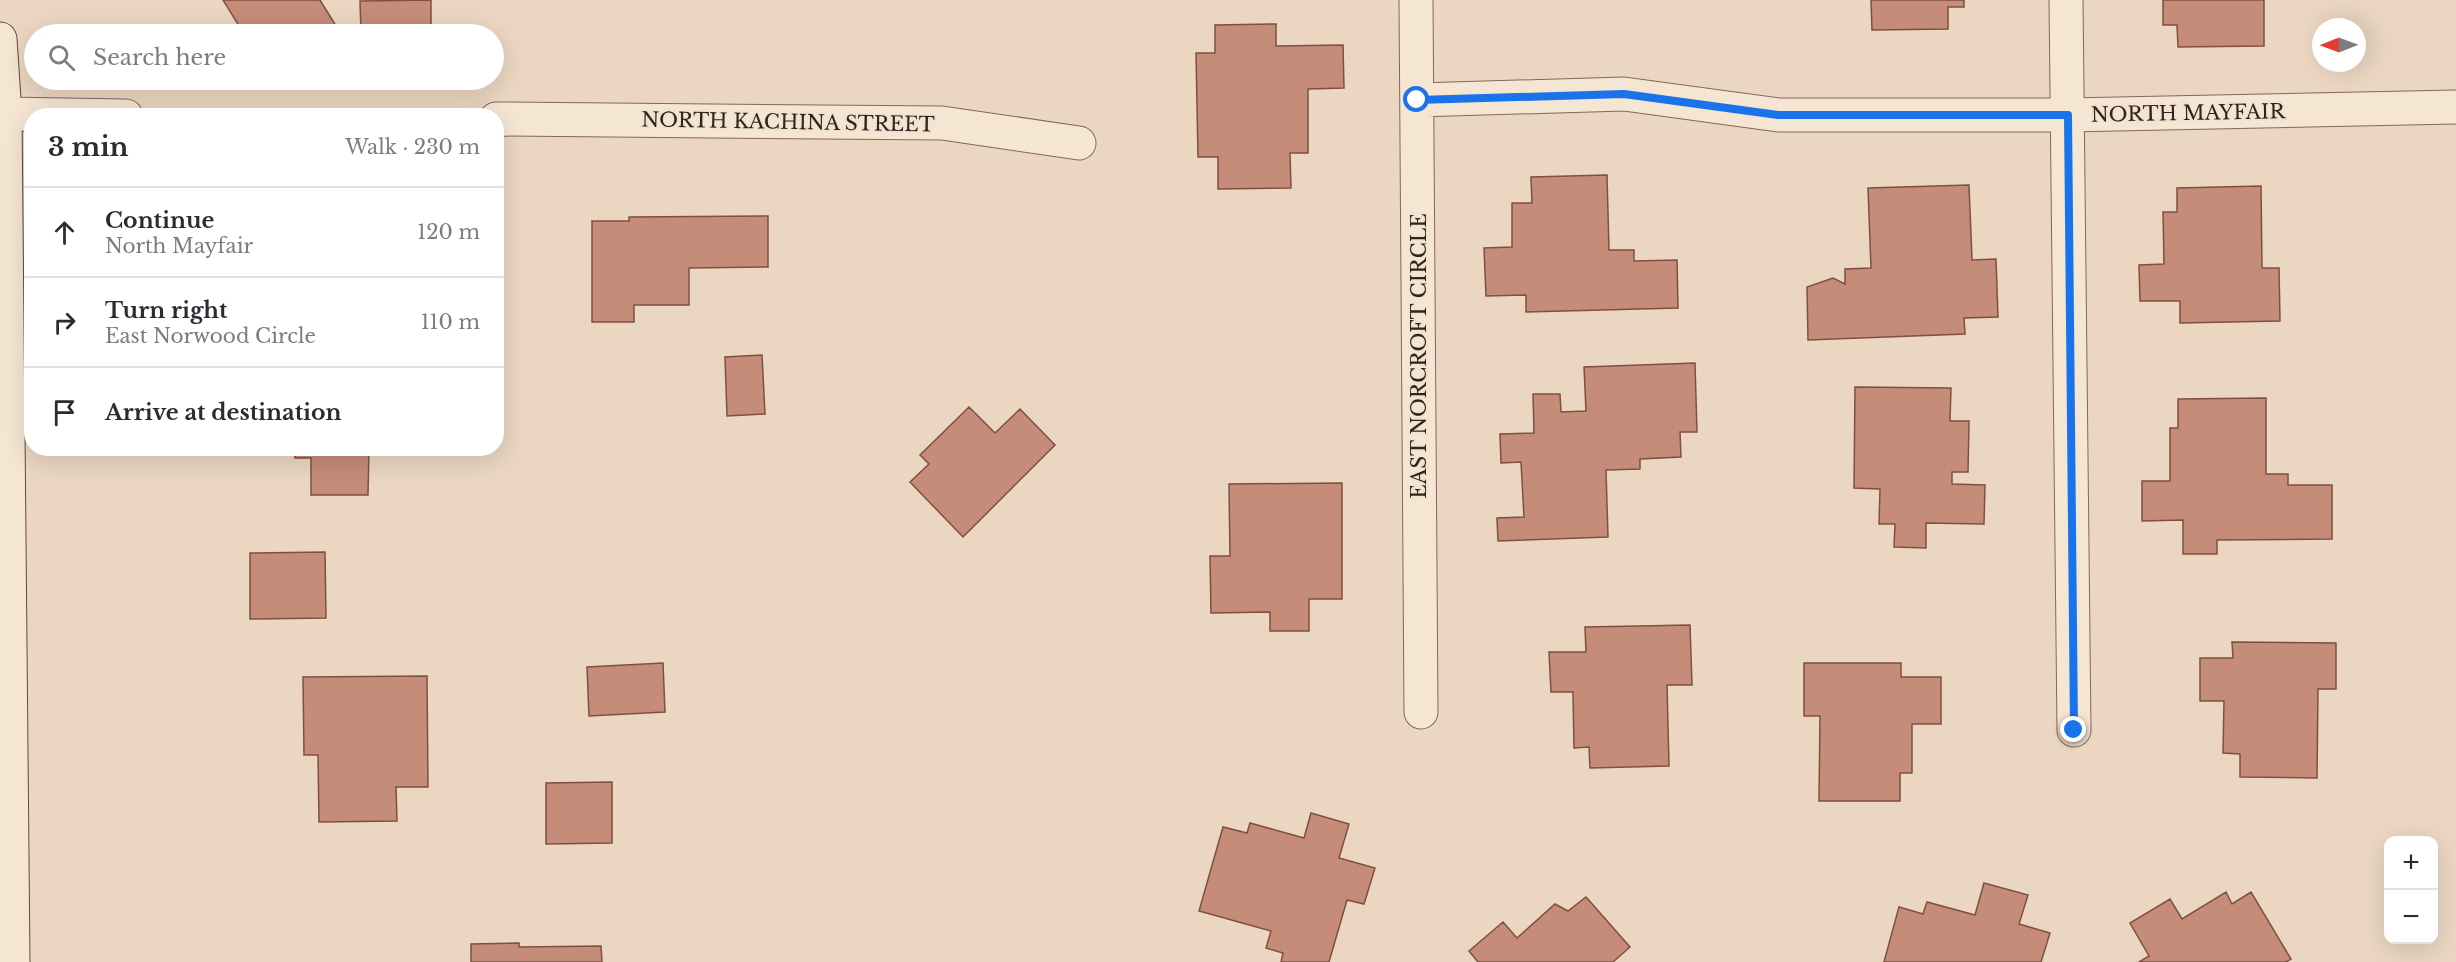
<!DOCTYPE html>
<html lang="en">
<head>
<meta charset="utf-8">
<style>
  :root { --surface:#fff; --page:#f7f7f7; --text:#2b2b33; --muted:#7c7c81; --line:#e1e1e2 }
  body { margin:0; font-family:"Libre Baskerville",serif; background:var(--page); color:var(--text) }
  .controls { position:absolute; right:18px; bottom:18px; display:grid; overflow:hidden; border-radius:12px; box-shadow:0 6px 24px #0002 }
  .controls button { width:54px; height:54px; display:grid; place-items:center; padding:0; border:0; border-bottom:2px solid var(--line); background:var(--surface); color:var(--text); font:30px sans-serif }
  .compass { position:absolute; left:2312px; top:18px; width:54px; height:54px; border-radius:50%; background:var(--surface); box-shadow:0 6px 24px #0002; rotate:269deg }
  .stop { position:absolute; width:18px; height:18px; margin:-14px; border:4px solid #1a73e8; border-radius:50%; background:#fff }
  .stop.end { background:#1a73e8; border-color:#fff; box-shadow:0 2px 6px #0008 }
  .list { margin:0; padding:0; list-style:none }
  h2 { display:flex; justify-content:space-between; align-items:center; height:78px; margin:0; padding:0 24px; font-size:26px }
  h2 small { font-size:20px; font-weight:400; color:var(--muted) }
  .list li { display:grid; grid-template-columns:39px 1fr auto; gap:18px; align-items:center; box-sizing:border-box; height:90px; padding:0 24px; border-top:2px solid var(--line) }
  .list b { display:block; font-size:22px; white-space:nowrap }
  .list p { margin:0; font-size:20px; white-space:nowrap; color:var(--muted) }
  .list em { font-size:20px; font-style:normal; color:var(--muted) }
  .icon { flex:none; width:33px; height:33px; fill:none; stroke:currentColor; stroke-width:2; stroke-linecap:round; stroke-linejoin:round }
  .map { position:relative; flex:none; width:2456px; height:962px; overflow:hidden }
  .search { position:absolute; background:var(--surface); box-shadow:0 6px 24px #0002; left:24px; top:24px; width:480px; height:66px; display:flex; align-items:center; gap:15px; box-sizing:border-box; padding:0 21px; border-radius:33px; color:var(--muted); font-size:22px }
  .panel { position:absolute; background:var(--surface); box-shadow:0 6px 24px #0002; left:24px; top:108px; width:480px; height:348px; border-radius:24px }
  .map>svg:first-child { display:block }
</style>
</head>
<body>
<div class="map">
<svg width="2456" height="962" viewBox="0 0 2456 962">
  <rect width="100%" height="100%" fill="#ead6c1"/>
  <path fill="#c58c79" stroke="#7f4f42" stroke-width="1.5" d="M223,0H320L341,34H244Z
    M431,0V34H361L360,1Z
    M1871,0H1964V7H1948V29L1872,30Z
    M2163,0H2264V46L2178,47L2177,25H2163Z
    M1276,24V46L1343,45L1344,88L1308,89V153H1290L1291,188L1218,189V157H1198L1196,53H1215V25Z
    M271,80H293L277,89Z
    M1607,175L1609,250H1634V261L1677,260L1678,308L1526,312V295L1486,296L1484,248L1512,247V203H1532L1531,177Z
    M1969,185L1972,260L1996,259L1998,317L1964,318L1965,334L1808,340L1807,287L1833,278L1845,284V269L1871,268L1868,188Z
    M2261,186L2262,268H2279L2280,321L2180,323V301H2140L2139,265L2164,264L2163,212H2177V188Z
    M768,216V267L689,268V305H634V322H592V221H629V217Z
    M762,355L765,414L727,416L725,357Z
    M1695,363L1697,432H1680L1681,457L1640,459V469L1606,470L1608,537L1498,541L1497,518L1524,517L1521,462L1501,463L1500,434L1534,433L1533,394H1560L1561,412L1586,411L1584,367Z
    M1855,387L1951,388L1950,421H1969L1968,472H1952V484L1985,485L1984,524L1926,523V548L1894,547L1895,524H1879L1880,489L1854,488Z
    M2266,398V474H2288V485H2332V539L2217,540V554H2183V520L2142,521V481H2170V428H2178V399Z
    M969,407L995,433L1020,409L1055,445L963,537L910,482L929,464L920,455Z
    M295,448H369L368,495H311V458H295Z
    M1342,483V599H1309V631H1270V612L1211,613L1210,556H1230L1229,484Z
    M325,552L326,618L250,619V553Z
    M1690,625L1692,685H1667L1669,766L1590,768L1589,747L1574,748L1573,692H1551L1549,652H1586L1585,627Z
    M2232,642L2336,643V689H2318L2317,778L2240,777V754L2223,753L2224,701H2200V658H2233Z
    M663,663L665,712L589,716L587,667Z
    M1804,663H1901V677H1941V724H1912V773H1900V801H1819L1820,716H1804Z
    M427,676L428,787H396L397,821L319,822L318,755H304L303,677Z
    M612,782V843L546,844V783Z
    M1311,813L1349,824L1339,858L1375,868L1364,904L1347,900L1329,962H1281L1283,953L1266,948L1271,931L1199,911L1223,827L1247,833L1250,823L1304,838Z
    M1984,883L2028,895L2019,924L2050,933L2041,962H1884L1899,907L1923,914L1927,902L1975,915Z
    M2226,892L2232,904L2251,892L2291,959L2286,962H2139L2149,956L2130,923L2170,899L2182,919Z
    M1586,897L1630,947L1613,962H1478L1469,951L1503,922L1517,938L1555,904L1568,911Z
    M519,943V947L601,946L602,962H471V944Z"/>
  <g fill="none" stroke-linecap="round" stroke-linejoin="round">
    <g stroke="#82685a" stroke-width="35">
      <path id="minor" d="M1416,0L1421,712
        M2066,0L2074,730
        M1417,100L1624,94L1778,115H2068L2456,107
        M5,114L126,116
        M496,119L942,123L1079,143"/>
    </g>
    <g stroke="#634a3d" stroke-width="35">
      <path id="secondary" d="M0,39L5,114L13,962"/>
    </g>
    <use href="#minor" stroke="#f5e5d3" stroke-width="33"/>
    <use href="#secondary" stroke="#f5e5d3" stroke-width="33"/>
  </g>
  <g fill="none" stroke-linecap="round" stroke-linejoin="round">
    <path stroke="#1a73e8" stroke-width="8" d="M1417,100L1624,94L1778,115H2068L2074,730"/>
  </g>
  <g text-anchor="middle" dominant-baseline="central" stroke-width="4.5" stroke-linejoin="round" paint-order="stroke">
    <g font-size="20" fill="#32241d" stroke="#f2e2d0">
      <text transform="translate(2188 113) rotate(-1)">NORTH MAYFAIR</text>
      <text transform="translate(788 122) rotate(1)">NORTH KACHINA STREET</text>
      <text transform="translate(1419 356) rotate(-90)">EAST NORCROFT CIRCLE</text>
    </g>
  </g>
</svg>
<div class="controls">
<button>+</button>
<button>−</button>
</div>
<svg class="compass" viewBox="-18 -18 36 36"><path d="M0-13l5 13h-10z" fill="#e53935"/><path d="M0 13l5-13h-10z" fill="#7c7c81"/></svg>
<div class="stop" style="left:1417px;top:100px"></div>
<div class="stop end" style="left:2074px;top:730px"></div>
<div class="search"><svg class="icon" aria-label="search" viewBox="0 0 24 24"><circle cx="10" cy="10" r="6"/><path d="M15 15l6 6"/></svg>Search here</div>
<section class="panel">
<h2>3 min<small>Walk · 230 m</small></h2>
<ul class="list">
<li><svg class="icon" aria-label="ahead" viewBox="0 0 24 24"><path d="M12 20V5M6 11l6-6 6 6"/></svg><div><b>Continue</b><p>North Mayfair</p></div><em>120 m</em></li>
<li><svg class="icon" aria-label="right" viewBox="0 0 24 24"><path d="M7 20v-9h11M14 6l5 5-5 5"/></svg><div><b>Turn right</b><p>East Norwood Circle</p></div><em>110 m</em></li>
<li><svg class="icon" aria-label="arrive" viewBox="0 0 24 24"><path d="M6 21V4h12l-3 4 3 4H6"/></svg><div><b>Arrive at destination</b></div></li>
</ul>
</section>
</div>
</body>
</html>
